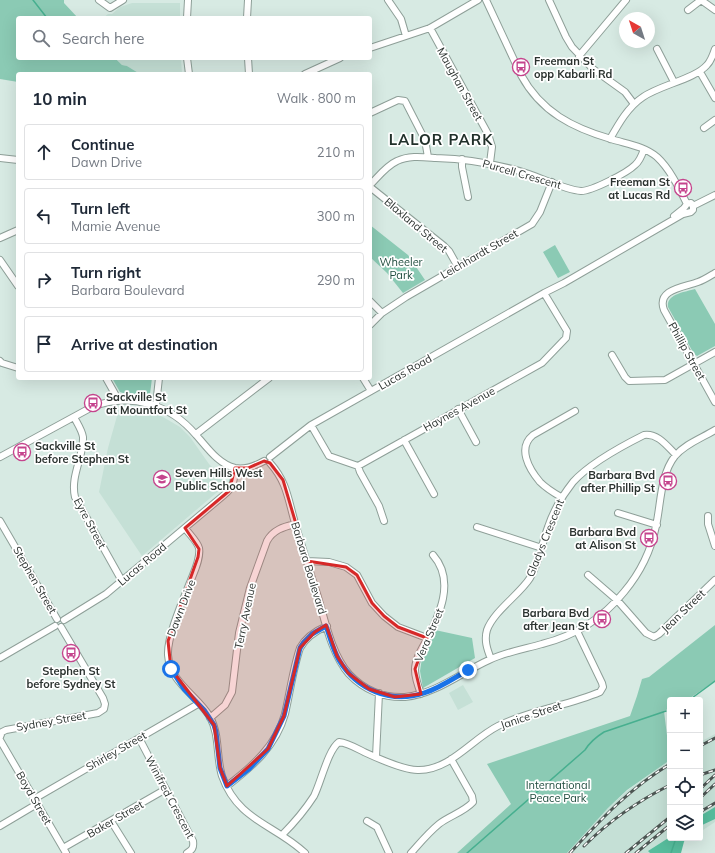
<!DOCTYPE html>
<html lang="en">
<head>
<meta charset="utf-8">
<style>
  :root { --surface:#fff; --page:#f2f2f3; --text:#1f2937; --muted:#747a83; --line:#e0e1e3 }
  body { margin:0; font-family:Mulish,sans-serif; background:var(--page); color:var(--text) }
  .controls { position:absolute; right:12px; bottom:12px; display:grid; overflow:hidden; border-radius:4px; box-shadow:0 4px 16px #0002 }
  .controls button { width:36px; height:36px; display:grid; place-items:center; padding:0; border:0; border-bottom:1px solid var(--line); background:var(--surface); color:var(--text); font:20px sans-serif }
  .compass { position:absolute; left:619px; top:12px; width:36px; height:36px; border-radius:50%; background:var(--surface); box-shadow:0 4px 16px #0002; rotate:321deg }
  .stop { position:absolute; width:12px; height:12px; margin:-9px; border:3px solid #1a73e8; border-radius:50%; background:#fff }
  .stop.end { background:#1a73e8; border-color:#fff; box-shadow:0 1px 4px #0008 }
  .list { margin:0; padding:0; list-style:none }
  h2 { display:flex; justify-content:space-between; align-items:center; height:52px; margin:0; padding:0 16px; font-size:17px }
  h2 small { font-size:13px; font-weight:400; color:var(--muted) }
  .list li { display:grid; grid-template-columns:26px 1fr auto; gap:12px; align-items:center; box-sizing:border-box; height:56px; margin:0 8px 8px; padding:0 8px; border:1px solid var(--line); border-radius:4px }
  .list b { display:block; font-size:15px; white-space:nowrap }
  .list p { margin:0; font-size:13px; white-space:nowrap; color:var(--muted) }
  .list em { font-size:13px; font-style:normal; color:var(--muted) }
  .icon { flex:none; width:22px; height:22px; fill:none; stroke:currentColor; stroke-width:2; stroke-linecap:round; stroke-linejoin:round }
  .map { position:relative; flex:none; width:715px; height:853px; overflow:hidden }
  .search { position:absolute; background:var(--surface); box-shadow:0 4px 16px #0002; left:16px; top:16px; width:356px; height:44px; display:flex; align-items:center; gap:10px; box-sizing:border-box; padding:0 14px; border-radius:4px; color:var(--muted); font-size:15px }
  .panel { position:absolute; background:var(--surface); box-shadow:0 4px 16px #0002; left:16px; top:72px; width:356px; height:308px; border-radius:4px }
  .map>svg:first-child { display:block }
</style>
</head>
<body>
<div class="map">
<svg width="715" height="853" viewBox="0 0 715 853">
  <rect width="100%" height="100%" fill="#d7eae3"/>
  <path fill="#c5e0d6" d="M132,3H180V18H103L108,14H112L120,7Z
    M116,58H181L182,74H140L127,66L122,65Z
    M136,408L150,411L163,417L180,427L190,437L209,464L215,470L224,476V486L222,488L142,556L99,492L108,448L119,409Z
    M463,685L473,702L458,710L449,693Z
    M715,734V822L700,832V742Z
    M670,760V838H690L666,853H567L608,808L627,791Z"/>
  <path fill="#8bcab4" d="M0,0H64V3L78,18H18V58H115L122,65L127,66L140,74H18V82L0,79Z
    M370,225L408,255L425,280L403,293L387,273L370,257Z
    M555,245L570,272L558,278L543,252Z
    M695,289L715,324V346L697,356L694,354L668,307C666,294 685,292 695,289Z
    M112,378H152L150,394L148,396L123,393L120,392Z
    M715,625V681L687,700H670V708L664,711L670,760L627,790L608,808L567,853H457L511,804L487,764L630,716L637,696L642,679L649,677Z
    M435,630L472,638L475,658L423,688L420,671L422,658Z"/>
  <path fill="#57bd9d" d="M715,807V819L700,826V816Z
    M670,837V838H685L681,853H650L648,851Z"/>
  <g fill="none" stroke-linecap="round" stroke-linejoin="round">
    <path stroke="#47af8f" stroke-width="1.5" d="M33,0L47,18
      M691,700L692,698L715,681
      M467,853L585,750C590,742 596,737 604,732L666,711
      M671,853L676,838"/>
    <g stroke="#8e9f98" stroke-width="8">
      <path id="minor" d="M99,0L110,8L123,0
        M388,0L401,19L406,36
        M486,0L521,75C541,112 573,128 611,139C627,144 644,146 657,157C670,169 679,188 687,204
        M549,0L566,37L572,47L593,69L625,92L634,104
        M701,0L715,10
        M688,10L701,0
        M187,18L188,0
        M247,18L248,0
        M430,28L488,134L492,147L490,163
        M370,48L430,28L478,0
        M657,49L674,82
        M579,56L626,0
        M187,58L189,74
        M248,58L249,74
        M700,72L715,98
        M305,74L340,58
        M370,113L398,100L405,101L425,140L428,157
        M704,128L715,120
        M610,139C619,123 628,107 643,97C660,85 695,79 707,65C711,61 713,55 715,49
        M0,158L18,160
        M462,159V167L468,197
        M370,185C378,177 386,166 397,161C409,155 423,157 436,158C468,159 498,164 529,174C544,179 566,190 581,191C592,191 627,173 635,165C640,161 642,155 644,149
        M370,187L444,246L449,251L458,267
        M693,206L715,195
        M674,216L684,208L687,204
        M0,238L18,230
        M0,260L18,286
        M715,273C710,276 704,280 698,282C685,287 656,289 664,310L715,402
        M370,301L382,313
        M370,325L382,313L406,297L532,224L540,212L552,182
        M612,355L625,377L629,381L665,380L715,352
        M0,361L2,363L18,368
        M106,378L115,394L117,401
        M363,378L371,391
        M156,405L159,378
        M458,409L476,442
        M74,417C77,423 82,430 83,437C84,456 70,476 75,497L122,581
        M311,425L329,456L358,466L542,363L566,338L567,331L544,293
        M196,434L269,378
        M404,440L434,494
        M0,457L92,407C130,392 170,404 196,435C207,447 218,464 235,468C245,470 255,466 264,461
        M270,457L311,425L544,293L564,283L683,214L691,212L693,210V205L691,203L687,204
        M270,463C287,482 288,499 295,523C302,547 310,572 318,597C325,621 332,655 349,674C364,690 384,698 405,697C436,694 462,672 489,660C506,652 524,649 542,644C574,636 603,618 624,592C640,573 651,551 656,526C661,504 660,475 675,456C685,444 702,438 715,430
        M358,466L360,472L379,506L384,521
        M561,497C554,493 546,488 540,482C529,469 517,448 533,435L575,411
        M618,513L657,525
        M708,516V524L715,546
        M0,521L57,619
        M477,527L542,548
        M185,528C189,534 197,541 199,548C201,558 194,572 191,580C183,600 167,636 168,655C170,683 197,695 210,717C220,735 216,757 222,776C238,821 274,824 305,853
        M307,561L329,562L346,567L357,575L372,603L384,616L398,627L427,638
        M588,575L617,600L646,633L654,637L659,634L715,580
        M64,620L106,594L224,495C234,487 234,480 235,468
        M0,658L55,626
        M491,659C487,649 484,640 487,630C494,611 519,595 530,578C539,563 542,543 548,527C554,509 562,496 573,482C590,463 622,446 644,435C658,433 667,446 676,455
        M421,694C418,686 415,678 415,670C415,660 421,650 426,641C439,616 456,581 433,555
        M210,718L225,705L232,692L239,633L250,588L267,541C273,530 283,527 295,524
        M0,737L2,732L6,730L98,713L104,709L105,704L103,698L61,627
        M139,738L193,841C194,848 192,850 187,853
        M0,740L66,853
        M376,757L379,693
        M227,786C253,766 276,746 285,714C290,692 293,669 300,648C306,637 315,631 327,626
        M34,799L198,704
        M111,821L131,853
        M367,821L377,827L389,853
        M0,826L37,804
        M282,835C294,823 305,810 314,796C321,782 328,750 339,742C348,743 356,748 364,752C377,758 405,771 419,770C450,770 472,739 498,726C530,710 567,706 600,692L603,687L602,683L577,631
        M63,848L166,789
        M411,853C420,843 428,833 439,824C449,816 464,812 473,802L472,796L451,759"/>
    </g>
    <use href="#minor" stroke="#fff" stroke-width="6"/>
    <g stroke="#4d5653" stroke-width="3">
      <path id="rail" d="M700,746L715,738
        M700,775L715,770
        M700,789L715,775
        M700,798L715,784
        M700,812L715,803
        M584,846C609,821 638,801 670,785
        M570,853C602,818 629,789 670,764
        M626,853L670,817
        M636,853L670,825"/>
    </g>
    <use href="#rail" stroke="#fff" stroke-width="1.5" stroke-dasharray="4.5" stroke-linecap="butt"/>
  </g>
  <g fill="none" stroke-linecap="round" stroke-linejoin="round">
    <path stroke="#1a73e8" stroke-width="5" d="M171,669L184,689L204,710L214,725L216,732L220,768L227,786L249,769L268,749L284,716L300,648L304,642L312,634L326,626C330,637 333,650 339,660C357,690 391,704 424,693C440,688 454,678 468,670"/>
  </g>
  <path fill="#d62828" fill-opacity="0.2" stroke="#d62828" stroke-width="3" stroke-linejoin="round" d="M264,461L270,463L283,480L307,561L346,567L357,575L372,603L384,616L398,627L427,638L415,669L421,694L395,697L369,689L348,673L337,656L326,625L315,632L300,648L284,716L268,749L227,786L220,768L214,725L171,669L168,641L198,557L199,549L185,528L229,491L235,468H248Z"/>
  <defs>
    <g id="bus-ring" transform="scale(0.9)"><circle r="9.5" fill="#fff" stroke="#c5448d" stroke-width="1.5"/><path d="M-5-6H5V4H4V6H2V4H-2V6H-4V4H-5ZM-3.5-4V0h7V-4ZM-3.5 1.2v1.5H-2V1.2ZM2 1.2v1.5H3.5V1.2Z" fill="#c5448d"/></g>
    <g id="school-ring" transform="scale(0.9)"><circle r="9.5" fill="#fff" stroke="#c5448d" stroke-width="1.5"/><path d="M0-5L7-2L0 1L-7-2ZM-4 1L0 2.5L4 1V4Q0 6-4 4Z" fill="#c5448d"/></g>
  </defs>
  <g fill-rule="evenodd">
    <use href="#bus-ring" x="521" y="67"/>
    <use href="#bus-ring" x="683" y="188"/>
    <use href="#bus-ring" x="93" y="403"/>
    <use href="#bus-ring" x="22" y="452"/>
    <use href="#school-ring" x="162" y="479"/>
    <use href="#bus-ring" x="668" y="481"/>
    <use href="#bus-ring" x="649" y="538"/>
    <use href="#bus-ring" x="602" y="619"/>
    <use href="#bus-ring" x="71" y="653"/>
  </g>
  <g text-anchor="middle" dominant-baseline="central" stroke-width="3.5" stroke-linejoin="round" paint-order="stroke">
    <g font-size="11" font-weight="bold" fill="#2c3330" stroke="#fff" text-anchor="start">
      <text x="534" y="61">Freeman St<tspan x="534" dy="13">opp Kabarli Rd</tspan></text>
      <text x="670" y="182" text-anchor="end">Freeman St<tspan x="670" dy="13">at Lucas Rd</tspan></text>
      <text x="106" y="397">Sackville St<tspan x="106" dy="13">at Mountfort St</tspan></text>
      <text x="35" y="446">Sackville St<tspan x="35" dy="13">before Stephen St</tspan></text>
      <text x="175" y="473">Seven Hills West<tspan x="175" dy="13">Public School</tspan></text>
      <text x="655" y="475" text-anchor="end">Barbara Bvd<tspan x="655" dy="13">after Phillip St</tspan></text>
      <text x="636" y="532" text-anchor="end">Barbara Bvd<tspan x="636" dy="13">at Alison St</tspan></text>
      <text x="589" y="613" text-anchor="end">Barbara Bvd<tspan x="589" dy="13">after Jean St</tspan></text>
      <text x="71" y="671" text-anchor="middle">Stephen St<tspan x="71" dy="13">before Sydney St</tspan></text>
    </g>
    <g font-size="11" fill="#2c3330" stroke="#fff">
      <text transform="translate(460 84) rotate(61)">Maughan Street</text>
      <text transform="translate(522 174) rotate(16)">Purcell Crescent</text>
      <text transform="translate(416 225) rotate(40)">Blaxland Street</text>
      <text transform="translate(479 254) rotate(-30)">Leichhardt Street</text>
      <text transform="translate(687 351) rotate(61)">Phillip Street</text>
      <text transform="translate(405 372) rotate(-30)">Lucas Road</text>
      <text transform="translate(459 409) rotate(-29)">Haynes Avenue</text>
      <text transform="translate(90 523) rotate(62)">Eyre Street</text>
      <text transform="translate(545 538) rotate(-68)">Gladys Crescent</text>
      <text transform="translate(142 564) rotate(-40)">Lucas Road</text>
      <text transform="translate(309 568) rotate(73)">Barbara Boulevard</text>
      <text transform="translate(35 580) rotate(60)">Stephen Street</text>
      <text transform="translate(181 608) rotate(-69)">Dawn Drive</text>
      <text transform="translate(683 611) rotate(-44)">Jean Street</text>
      <text transform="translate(245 616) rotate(-78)">Terry Avenue</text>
      <text transform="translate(429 635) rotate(-67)">Vera Street</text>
      <text transform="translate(531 715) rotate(-19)">Janice Street</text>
      <text transform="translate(51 721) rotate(-10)">Sydney Street</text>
      <text transform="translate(116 751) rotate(-30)">Shirley Street</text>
      <text transform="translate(170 797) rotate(62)">Winifred Crescent</text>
      <text transform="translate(34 798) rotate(60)">Boyd Street</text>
      <text transform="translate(115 819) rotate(-30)">Baker Street</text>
    </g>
    <g font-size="11" fill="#234f41" stroke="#fff">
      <text x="401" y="262">Wheeler<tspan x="401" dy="13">Park</tspan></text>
      <text x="558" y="785">International<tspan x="558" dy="13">Peace Park</tspan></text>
    </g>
    <g font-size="15" font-weight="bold" letter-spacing="1" fill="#21302a" stroke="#fff">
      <text x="441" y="139">LALOR PARK</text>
    </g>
  </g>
</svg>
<div class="controls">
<button>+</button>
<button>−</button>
<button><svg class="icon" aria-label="locate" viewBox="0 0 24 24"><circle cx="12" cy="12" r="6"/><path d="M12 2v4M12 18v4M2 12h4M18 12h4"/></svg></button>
<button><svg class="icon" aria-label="layers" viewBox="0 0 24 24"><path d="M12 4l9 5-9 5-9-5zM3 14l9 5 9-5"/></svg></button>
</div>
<svg class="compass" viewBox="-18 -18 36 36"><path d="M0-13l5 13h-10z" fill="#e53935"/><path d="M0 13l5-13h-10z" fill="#747a83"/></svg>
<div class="stop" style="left:171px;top:669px"></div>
<div class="stop end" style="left:468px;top:670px"></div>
<div class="search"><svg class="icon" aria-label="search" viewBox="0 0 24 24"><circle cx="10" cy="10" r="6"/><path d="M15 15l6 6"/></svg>Search here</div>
<section class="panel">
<h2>10 min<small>Walk · 800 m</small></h2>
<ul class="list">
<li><svg class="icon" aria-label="ahead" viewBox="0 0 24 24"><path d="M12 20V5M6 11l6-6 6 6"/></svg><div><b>Continue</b><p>Dawn Drive</p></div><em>210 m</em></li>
<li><svg class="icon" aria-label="left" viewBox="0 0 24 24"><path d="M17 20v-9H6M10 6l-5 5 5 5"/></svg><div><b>Turn left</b><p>Mamie Avenue</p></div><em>300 m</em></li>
<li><svg class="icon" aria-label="right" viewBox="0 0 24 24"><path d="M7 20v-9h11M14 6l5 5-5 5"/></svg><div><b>Turn right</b><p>Barbara Boulevard</p></div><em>290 m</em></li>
<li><svg class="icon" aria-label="arrive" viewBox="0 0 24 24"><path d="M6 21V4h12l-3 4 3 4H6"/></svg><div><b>Arrive at destination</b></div></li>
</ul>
</section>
</div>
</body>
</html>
